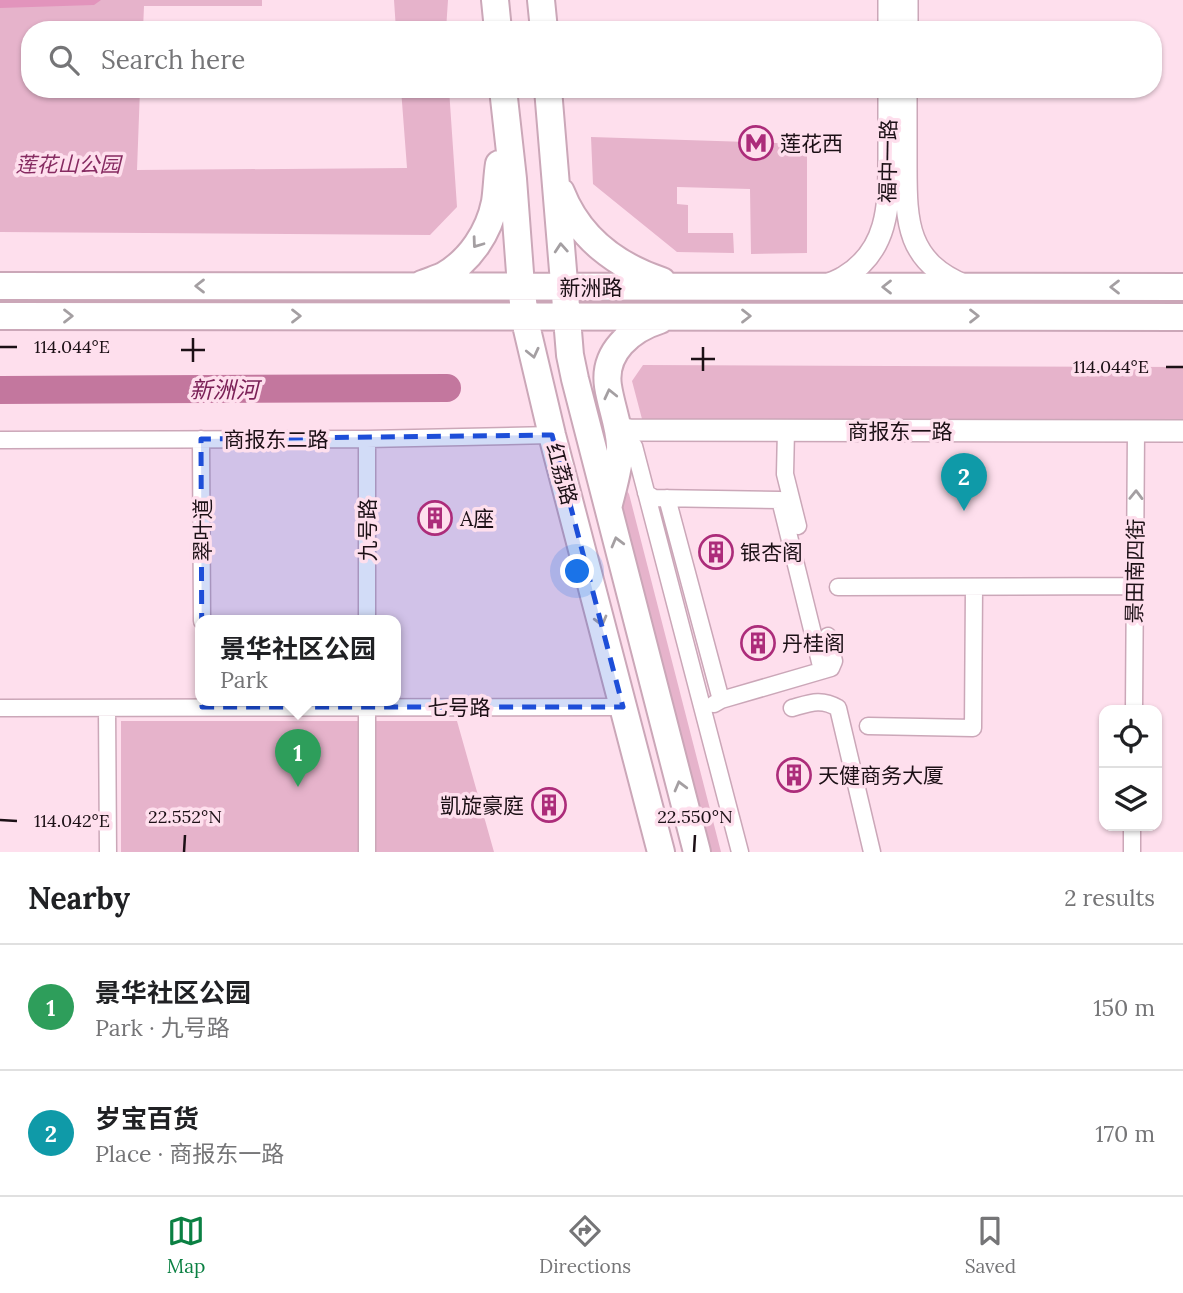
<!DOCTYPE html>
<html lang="en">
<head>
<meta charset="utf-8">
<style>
  :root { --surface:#fff; --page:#f6f6f6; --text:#202124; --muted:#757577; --line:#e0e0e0; --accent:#0b8043 }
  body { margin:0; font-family:Lora,"Noto Sans SC",serif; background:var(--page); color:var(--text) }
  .controls { position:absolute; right:21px; bottom:21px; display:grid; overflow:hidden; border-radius:14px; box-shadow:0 2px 5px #0004 }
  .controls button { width:63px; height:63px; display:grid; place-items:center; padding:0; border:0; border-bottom:2px solid var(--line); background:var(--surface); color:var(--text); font:35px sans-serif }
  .you { position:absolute; left:578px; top:572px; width:24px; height:24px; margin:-18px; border:5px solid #fff; border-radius:50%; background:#1a73e8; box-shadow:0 0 0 10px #1a73e833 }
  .badge { display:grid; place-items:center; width:46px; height:46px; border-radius:50%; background:var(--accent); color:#fff; font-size:23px; font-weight:700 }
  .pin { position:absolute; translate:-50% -58px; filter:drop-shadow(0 2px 4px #0008) }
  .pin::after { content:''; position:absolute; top:37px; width:24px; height:21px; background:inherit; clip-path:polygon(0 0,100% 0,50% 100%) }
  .popup { position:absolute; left:195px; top:615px; width:206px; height:91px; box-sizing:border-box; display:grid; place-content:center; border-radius:14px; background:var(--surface); filter:drop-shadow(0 2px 5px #0005); font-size:23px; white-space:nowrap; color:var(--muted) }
  .popup b { font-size:26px; color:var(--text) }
  .popup::after { content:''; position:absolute; left:50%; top:100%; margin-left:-14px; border:14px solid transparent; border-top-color:var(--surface) }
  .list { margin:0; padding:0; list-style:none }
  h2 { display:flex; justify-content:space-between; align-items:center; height:91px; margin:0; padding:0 28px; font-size:30px }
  h2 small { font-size:23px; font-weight:400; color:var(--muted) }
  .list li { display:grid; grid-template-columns:46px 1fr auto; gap:21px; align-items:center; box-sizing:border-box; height:126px; padding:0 28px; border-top:2px solid var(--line) }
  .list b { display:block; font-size:26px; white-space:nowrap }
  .list p { margin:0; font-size:23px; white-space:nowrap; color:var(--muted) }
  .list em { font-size:23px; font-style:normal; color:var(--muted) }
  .icon { flex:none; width:38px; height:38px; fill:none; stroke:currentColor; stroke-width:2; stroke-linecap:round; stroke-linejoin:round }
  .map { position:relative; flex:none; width:1183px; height:852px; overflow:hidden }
  .search { position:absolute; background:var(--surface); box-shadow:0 2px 5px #0004; left:21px; right:21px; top:21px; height:77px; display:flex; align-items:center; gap:18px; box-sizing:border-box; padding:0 24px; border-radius:28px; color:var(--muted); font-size:26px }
  .sheet { height:343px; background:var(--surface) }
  nav { display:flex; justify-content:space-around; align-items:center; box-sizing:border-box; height:98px; border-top:2px solid var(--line); background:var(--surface); font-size:19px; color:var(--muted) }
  nav a { display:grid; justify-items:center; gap:4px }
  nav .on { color:var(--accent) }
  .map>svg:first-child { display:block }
</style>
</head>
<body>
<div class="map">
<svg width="1183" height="852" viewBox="0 0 1183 852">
  <rect width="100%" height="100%" fill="#fedfed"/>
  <path fill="#e6b3cb" d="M0,0H262V6H144L143,30H30V89H140L137,170L407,168L401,89H449L457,207L430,235L0,232Z
    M394,0H448L446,30H396Z
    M591,137L807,144V253L751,254L750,189L677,187V204L688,205V233H733L734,253L677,252L593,184Z
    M643,365L1183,367V420L642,419L632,381Z
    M624,486L629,494L721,852H703L619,531Z
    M121,721H457L494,852H121Z"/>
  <path fill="#e294bc" d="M0,0H101L94,5L0,8Z"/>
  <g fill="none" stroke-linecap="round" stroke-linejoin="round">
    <path stroke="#c3779e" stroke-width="28" d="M0,390L447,388"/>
    <g stroke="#cba7b8" stroke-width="19">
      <path id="minor" d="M786,430L785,474L798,526
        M201,439L202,621
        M367,439V621
        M0,440L367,439L552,435
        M621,449L634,446L740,852
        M646,493L654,498L780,500L822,670
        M667,498L721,700
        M838,587L1135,586
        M367,701V852
        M714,704L721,700L831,668L834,661L828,636
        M0,708L623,707
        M107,708L108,852
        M792,708C810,703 821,698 838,708L872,852
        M1134,710L1136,431
        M868,726L973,728L974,587
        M1132,852V826"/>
    </g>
    <g stroke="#cba7b8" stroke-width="24">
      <path id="tertiary" d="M889,0V30
        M907,30V0
        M906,89C906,115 906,140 906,166C906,223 907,262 966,286
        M824,286C831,283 838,281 844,277C888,251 889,206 889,161C889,137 889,113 889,89
        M618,428L630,430L1183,431"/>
    </g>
    <g stroke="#cba7b8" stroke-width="30">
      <path id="primary" d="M495,0L498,30
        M541,0L544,30
        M503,89L513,179L521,286L526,325L552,435L661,852
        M548,89L570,355L575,379L697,852
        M561,192C579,238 617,266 662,281
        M422,284C429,281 437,279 443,276C470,261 489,232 495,202C497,189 497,176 499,164
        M0,286L1183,287
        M0,316L1183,317
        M609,504C613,488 621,461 620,445C619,425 611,406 608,386C603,352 631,329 660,320"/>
    </g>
    <use href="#minor" stroke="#fff" stroke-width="16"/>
    <use href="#tertiary" stroke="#fff" stroke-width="21"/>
    <use href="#primary" stroke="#fff" stroke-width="26"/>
  </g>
  <defs><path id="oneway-chevron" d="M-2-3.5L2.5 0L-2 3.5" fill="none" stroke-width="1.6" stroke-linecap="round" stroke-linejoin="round" transform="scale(1.75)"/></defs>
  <g stroke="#a49fa2">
    <use href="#oneway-chevron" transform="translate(477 243) rotate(126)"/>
    <use href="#oneway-chevron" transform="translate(561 248) rotate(-94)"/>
    <use href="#oneway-chevron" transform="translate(200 286) rotate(-180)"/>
    <use href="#oneway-chevron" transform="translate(887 287) rotate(180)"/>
    <use href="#oneway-chevron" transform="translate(1115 287) rotate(-180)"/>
    <use href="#oneway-chevron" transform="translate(68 316)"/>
    <use href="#oneway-chevron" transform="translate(296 316)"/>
    <use href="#oneway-chevron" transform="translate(746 316)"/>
    <use href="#oneway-chevron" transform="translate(974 316)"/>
    <use href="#oneway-chevron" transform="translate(533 353) rotate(77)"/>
    <use href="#oneway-chevron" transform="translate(610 394) rotate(-103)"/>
    <use href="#oneway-chevron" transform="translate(1136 495) rotate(-89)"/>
    <use href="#oneway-chevron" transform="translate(617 542) rotate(-105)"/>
    <use href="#oneway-chevron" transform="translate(601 621) rotate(75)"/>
    <use href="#oneway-chevron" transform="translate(680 786) rotate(-105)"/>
  </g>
  <path fill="#1d4ed8" fill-opacity="0.2" stroke="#1d4ed8" stroke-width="5" stroke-dasharray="14 9" stroke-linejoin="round" d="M552,435L623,707H202L201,439Z"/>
  <path fill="none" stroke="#1c1016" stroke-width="2.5" d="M0,347H17M181,350H205M691,359H715M193,362V338M1166,367H1183M703,371V347M0,820L17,821M184,852L185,835M694,852L695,835"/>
  <defs>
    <g id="metro-ring" transform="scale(1.75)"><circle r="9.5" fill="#fedfed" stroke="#ac2c7a" stroke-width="1.5"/><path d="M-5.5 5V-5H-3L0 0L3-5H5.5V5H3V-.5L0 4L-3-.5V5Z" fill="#ac2c7a"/></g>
    <g id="building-ring" transform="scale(1.75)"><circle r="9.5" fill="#fedfed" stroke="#ac2c7a" stroke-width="1.5"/><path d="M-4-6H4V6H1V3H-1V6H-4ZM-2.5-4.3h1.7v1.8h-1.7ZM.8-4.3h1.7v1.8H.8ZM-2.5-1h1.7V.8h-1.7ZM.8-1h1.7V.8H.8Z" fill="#ac2c7a"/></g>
  </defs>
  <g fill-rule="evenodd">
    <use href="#metro-ring" x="756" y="143"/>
    <use href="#building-ring" x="435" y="518"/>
    <use href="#building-ring" x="716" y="552"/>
    <use href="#building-ring" x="758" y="643"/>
    <use href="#building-ring" x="794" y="775"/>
    <use href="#building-ring" x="549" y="805"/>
  </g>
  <g text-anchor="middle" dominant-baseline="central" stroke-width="7" stroke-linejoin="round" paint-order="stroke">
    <g font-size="21" fill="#1c1016" stroke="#fedfed" text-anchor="start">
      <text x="780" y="143">莲花西</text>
      <text x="460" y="518">A座</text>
      <text x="740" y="552">银杏阁</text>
      <text x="782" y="643">丹桂阁</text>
      <text x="818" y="775">天健商务大厦</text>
      <text x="524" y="805" text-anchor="end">凱旋豪庭</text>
    </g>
    <g font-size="21" fill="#1c1016" stroke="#fedfed">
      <text transform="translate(888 161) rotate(-89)">福中一路</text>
      <text x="591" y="287">新洲路</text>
      <text x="900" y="431">商报东一路</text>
      <text x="276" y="439">商报东二路</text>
      <text transform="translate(562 474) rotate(75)">红荔路</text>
      <text transform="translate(202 530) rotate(-90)">翠叶道</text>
      <text transform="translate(367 530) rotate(-90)">九号路</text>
      <text transform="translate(1135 571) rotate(-89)">景田南四街</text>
      <text x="459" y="707">七号路</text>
    </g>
    <g font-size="21" font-style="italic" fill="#862b61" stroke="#fedfed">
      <text x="68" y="164">莲花山公园</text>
    </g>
    <g font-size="23" font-style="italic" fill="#7b2057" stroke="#fedfed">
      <text x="224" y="389">新洲河</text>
    </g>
  </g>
  <g font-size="18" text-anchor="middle" fill="#1c1016" stroke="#fedfed" stroke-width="7" stroke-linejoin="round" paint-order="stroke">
    <text x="72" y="353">114.044°E</text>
    <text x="1111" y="373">114.044°E</text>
    <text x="185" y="823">22.552°N</text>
    <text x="695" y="823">22.550°N</text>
    <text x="72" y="827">114.042°E</text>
  </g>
</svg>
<div class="controls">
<button><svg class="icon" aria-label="locate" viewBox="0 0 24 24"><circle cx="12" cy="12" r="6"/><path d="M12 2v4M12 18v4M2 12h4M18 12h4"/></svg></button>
<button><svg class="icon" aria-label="layers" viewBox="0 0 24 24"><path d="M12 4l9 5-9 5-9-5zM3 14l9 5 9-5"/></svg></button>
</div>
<div class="you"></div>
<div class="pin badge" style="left:298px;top:787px;background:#2e9e5b">1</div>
<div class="popup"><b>景华社区公园</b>Park</div>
<div class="pin badge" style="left:964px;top:511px;background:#0f9aa8">2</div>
<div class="search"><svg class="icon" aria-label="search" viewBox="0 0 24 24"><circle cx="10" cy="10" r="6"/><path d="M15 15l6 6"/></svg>Search here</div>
</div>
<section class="sheet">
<h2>Nearby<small>2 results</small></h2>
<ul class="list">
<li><span class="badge" style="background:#2e9e5b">1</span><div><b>景华社区公园</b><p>Park · 九号路</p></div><em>150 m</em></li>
<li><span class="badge" style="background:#0f9aa8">2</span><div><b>岁宝百货</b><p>Place · 商报东一路</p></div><em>170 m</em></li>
</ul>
</section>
<nav>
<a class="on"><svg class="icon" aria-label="map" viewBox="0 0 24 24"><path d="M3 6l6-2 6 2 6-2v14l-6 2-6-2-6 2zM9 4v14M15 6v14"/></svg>Map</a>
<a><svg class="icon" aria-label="directions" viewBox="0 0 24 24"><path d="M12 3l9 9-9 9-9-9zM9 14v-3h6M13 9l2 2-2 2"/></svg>Directions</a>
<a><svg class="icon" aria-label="saved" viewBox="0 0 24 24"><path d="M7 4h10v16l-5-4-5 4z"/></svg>Saved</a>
</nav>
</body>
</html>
